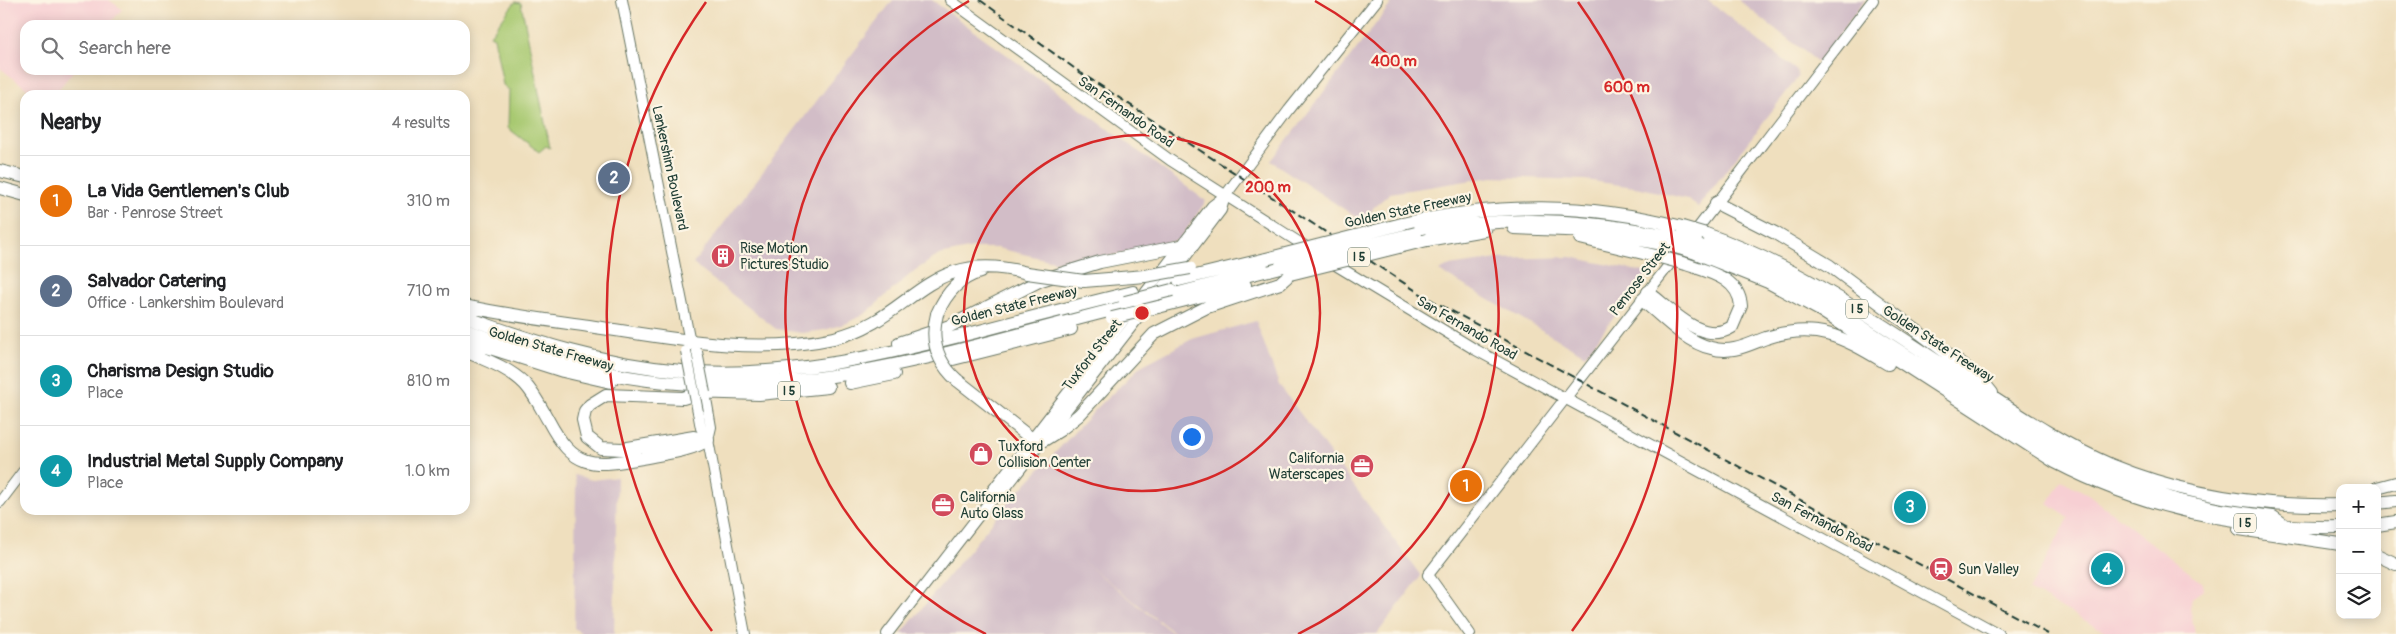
<!DOCTYPE html>
<html lang="en">
<head>
<meta charset="utf-8">
<style>
  :root { --surface:#fff; --page:#f6f6f6; --text:#202124; --muted:#757577; --line:#e0e0e0; --accent:#d1495b }
  body { margin:0; font-family:Pangolin,sans-serif; background:var(--page); color:var(--text) }
  .controls { position:absolute; right:15px; bottom:15px; display:grid; overflow:hidden; border-radius:10px; box-shadow:0 2px 12px #0003 }
  .controls button { width:45px; height:45px; display:grid; place-items:center; padding:0; border:0; border-bottom:1px solid var(--line); background:var(--surface); color:var(--text); font:25px sans-serif }
  .you { position:absolute; left:1191px; top:436px; width:18px; height:18px; margin:-12px; border:4px solid #fff; border-radius:50%; background:#1a73e8; box-shadow:0 0 0 8px #1a73e833 }
  .badge { display:grid; place-items:center; width:32px; height:32px; border-radius:50%; background:var(--accent); color:#fff; font-size:16px; font-weight:700 }
  .pin { position:absolute; translate:-50% -50%; border:2px solid #fff; box-shadow:0 1px 5px #0006 }
  .list { margin:0; padding:0; list-style:none }
  h2 { display:flex; justify-content:space-between; align-items:center; height:65px; margin:0; padding:0 20px; font-size:21px }
  h2 small { font-size:16px; font-weight:400; color:var(--muted) }
  .list li { display:grid; grid-template-columns:32px 1fr auto; gap:15px; align-items:center; box-sizing:border-box; height:90px; padding:0 20px; border-top:1px solid var(--line) }
  .list b { display:block; font-size:19px; white-space:nowrap }
  .list p { margin:0; font-size:16px; white-space:nowrap; color:var(--muted) }
  .list em { font-size:16px; font-style:normal; color:var(--muted) }
  .icon { flex:none; width:28px; height:28px; fill:none; stroke:currentColor; stroke-width:2; stroke-linecap:round; stroke-linejoin:round }
  .map { position:relative; flex:none; width:2396px; height:634px; overflow:hidden }
  .search { position:absolute; background:var(--surface); box-shadow:0 2px 12px #0003; left:20px; top:20px; width:450px; height:55px; display:flex; align-items:center; gap:12px; box-sizing:border-box; padding:0 18px; border-radius:15px; color:var(--muted); font-size:19px }
  .panel { position:absolute; background:var(--surface); box-shadow:0 2px 12px #0003; left:20px; top:90px; width:450px; height:425px; border-radius:15px }
  .map>svg:first-child { display:block }
</style>
</head>
<body>
<div class="map">
<svg width="2396" height="634" viewBox="0 0 2396 634">
  <rect width="100%" height="100%" fill="#fcf5e5"/>
  <filter id="ink" filterUnits="userSpaceOnUse"><feTurbulence type="fractalNoise" baseFrequency=".02" numOctaves="2"/><feDisplacementMap in="SourceGraphic" scale="10" xChannelSelector="R" yChannelSelector="G"/><feConvolveMatrix kernelMatrix="1 2 1 2 8 2 1 2 1" color-interpolation-filters="sRGB"/></filter>
  <filter id="wash" filterUnits="userSpaceOnUse"><feTurbulence type="fractalNoise" baseFrequency=".0096" numOctaves="4" result="noise"/><feDisplacementMap in="SourceGraphic" scale="20" xChannelSelector="R" yChannelSelector="G"/><feGaussianBlur stdDeviation="1.12" result="paint"/><feColorMatrix in="noise" values="0 0 0 0 0 0 0 0 0 0 0 0 0 0 0 0 0 1.4 0 .05"/><feComposite in="paint" operator="in"/></filter>
  <g filter="url(#wash)">
    <rect width="100%" height="100%" fill="#efdfbe"/>
    <path fill="#f7cfd3" d="M0,0H109L122,9L109,25H25V70H74L54,95H35L0,68Z
      M2061,480L2088,494L2203,583V590L2192,598L2190,609L2195,634H2110L2029,590L2069,518L2048,504Z"/>
    <path fill="#d2bdc7" d="M893,0H932L1206,201L1179,240L1071,265L997,248H973L939,255L914,271L866,313L847,323L825,330L802,333L776,329L693,264Z
      M1394,0H1707L1797,71L1798,77L1698,207L1687,199L1641,188L1585,180L1492,177L1390,193L1373,208L1368,222L1362,221L1271,161Z
      M1738,0H1865L1818,62Z
      M1571,257L1648,273L1585,355L1439,271L1449,266L1498,259Z
      M1256,321L1279,385L1421,576L1377,634H1176L1077,557L1174,634H901L1008,503L1096,409L1141,366L1192,339Z
      M574,475L592,480L617,477L614,634H583L574,628L576,485Z"/>
    <path fill="#a8c971" stroke="#648352" d="M515,2L521,3L550,148L546,146L539,152L508,128L509,90L503,85L494,37L490,35Z"/>
  </g>
  <g filter="url(#ink)">
    <g fill="none" stroke-linecap="round" stroke-linejoin="round">
      <g stroke="#687664" stroke-width="12">
        <path id="secondary" d="M1691,237L1873,0
          M0,502L25,469
          M1470,634L1428,575L1676,256"/>
      </g>
      <g stroke="#687664" stroke-width="12">
        <path id="primary" d="M622,0L690,342L693,346
          M950,0L1170,160L1311,250
          M1329,261L1476,350L1999,634
          M1155,297L1221,210L1225,196
          M1139,301L1212,206L1225,196L1289,110L1377,0
          M705,393L711,427L708,440
          M698,412L701,428L708,440L745,634
          M990,501L992,491L1130,312
          M887,634L990,501L1000,495L1146,308"/>
      </g>
      <g stroke="#687664" stroke-width="14">
        <path id="highway" d="M0,171L25,177
          M0,188L25,195
          M1716,203L1775,233L1830,266L1980,378L1992,393
          M1402,224C1499,203 1585,202 1682,227
          M1514,228L1592,231L1668,245
          M1416,233C1503,214 1588,219 1675,237
          M1706,234C1806,269 1890,331 1978,388C2021,416 2064,445 2111,465C2184,495 2261,507 2340,505
          M1580,238L1660,257
          M1427,240L1484,230
          M1698,244L1735,257L1811,294L2044,444L2078,462L2135,486L2176,500L2221,510L2273,517L2286,526
          M1693,252L1768,282L1820,310L2055,462C2143,508 2241,529 2340,527
          M1179,280L1266,259
          M1084,281L1145,276
          M1648,292C1671,309 1702,346 1732,327L1741,306C1739,278 1709,272 1686,264
          M1167,296L1280,267
          M1642,300C1662,316 1685,342 1711,348C1732,354 1747,345 1766,338C1818,321 1844,338 1888,364
          M465,306C506,315 547,320 589,326C669,338 753,356 834,338C914,319 926,246 1027,273
          M1158,307L1245,285
          M937,314C946,293 959,278 980,272
          M465,317C535,342 606,365 681,371C781,379 875,357 972,333C1025,319 1079,305 1133,292
          M465,330C524,351 585,372 648,380C810,401 964,347 1120,308
          M465,340L563,371L611,382
          M899,343L950,326L1041,280L1100,262L1181,246
          M465,351C486,360 509,368 525,384C535,395 541,408 548,420C574,469 591,467 642,458C664,453 688,452 708,440
          M945,361L1071,329
          M957,380L1032,439L1044,440L1060,430L1079,415L1154,334L1207,307L1280,283L1290,274
          M850,383L894,374
          M693,392L759,394L828,387
          M699,393L683,398L606,395L590,405L585,411L583,420L587,437L601,448L622,449L694,437L708,440
          M2377,488L2396,483
          M2377,503L2396,501
          M2377,525L2396,522
          M2239,529L2340,544
          M2377,555L2396,564"/>
      </g>
      <use href="#secondary" stroke="#fff" stroke-width="10"/>
      <use href="#primary" stroke="#fff" stroke-width="10"/>
      <use href="#highway" stroke="#fff" stroke-width="12"/>
      <path stroke="#1f3d34" stroke-width="2" stroke-dasharray="8 4" stroke-linecap="butt" d="M980,0L1081,73L1424,296L2048,634"/>
      <g stroke="#687664" stroke-width="12" stroke-linecap="butt">
        <path id="primary-bridge" d="M686,351L698,412
          M697,352L705,393"/>
      </g>
      <g stroke="#687664" stroke-width="14" stroke-linecap="butt">
        <path id="highway-bridge" d="M1682,227L1706,234
          M1675,237L1698,244
          M1668,245L1693,252
          M1660,257L1686,264
          M1266,259L1402,224
          M1280,267L1416,233
          M1027,273L1084,281
          M1290,274L1427,240
          M1145,276L1190,268
          M1125,302L1172,290
          M937,314C930,340 937,362 957,380
          M1112,318L1158,307"/>
      </g>
      <use href="#primary-bridge" stroke="#fff" stroke-width="10"/>
      <use href="#highway-bridge" stroke="#fff" stroke-width="12"/>
    </g>
  </g>
  <g fill="none" stroke="#d62828" stroke-width="2.5">
    <circle cx="1142" cy="313" r="178"/>
    <path d="M986 634A357 357 0 0 1 969 1M1315 1A357 357 0 0 1 1298 634"/>
    <path d="M712 631A535 535 0 0 1 706 2M1578 2A535 535 0 0 1 1572 631"/>
  </g>
  <defs>
    <g id="building-disc" transform="scale(1.25)"><circle r="9.5" fill="#d1495b" stroke="#fcf5e5"/><path d="M-4-6H4V6H1V3H-1V6H-4ZM-2.5-4.3h1.7v1.8h-1.7ZM.8-4.3h1.7v1.8H.8ZM-2.5-1h1.7V.8h-1.7ZM.8-1h1.7V.8H.8Z" fill="#fff"/></g>
    <g id="shop-disc" transform="scale(1.25)"><circle r="9.5" fill="#d1495b" stroke="#fcf5e5"/><path d="M-5-2.5h2.3a2.7 3.5 0 0 1 5.4 0H5L5.5 6h-11ZM-1.5-2.5h3a1.5 2.3 0 0 0-3 0Z" fill="#fff"/></g>
    <g id="office-disc" transform="scale(1.25)"><circle r="9.5" fill="#d1495b" stroke="#fcf5e5"/><path d="M-6-3h4V-5.5h4V-3h4V5H-6ZM-1-4.5V-3h2v-1.5ZM-6 0V1H6V0Z" fill="#fff"/></g>
    <g id="station-disc" transform="scale(1.25)"><circle r="9.5" fill="#d1495b" stroke="#fcf5e5"/><path d="M-3-6H3Q5-6 5-4V2Q5 4 3 4L4.5 6H3L1.5 4h-3L-3 6H-4.5L-3 4Q-5 4-5 2V-4Q-5-6-3-6ZM-3.5-4v3h7v-3ZM-3.5 1v1.5H-2V1ZM2 1v1.5H3.5V1Z" fill="#fff"/></g>
  </defs>
  <g fill-rule="evenodd">
    <use href="#building-disc" x="723" y="256"/>
    <use href="#shop-disc" x="981" y="454"/>
    <use href="#office-disc" x="1362" y="466"/>
    <use href="#office-disc" x="943" y="505"/>
    <use href="#station-disc" x="1941" y="569"/>
  </g>
  <g text-anchor="middle" dominant-baseline="central" stroke-width="4.5" stroke-linejoin="round" paint-order="stroke">
    <g fill="#fcf5e5" stroke="#617469" stroke-width="1">
      <rect x="1348" y="247.5" width="22" height="19" rx="4"/>
      <rect x="1846" y="299.5" width="22" height="19" rx="4"/>
      <rect x="778" y="381.5" width="22" height="19" rx="4"/>
      <rect x="2234" y="513.5" width="22" height="19" rx="4"/>
    </g>
    <g font-size="12" font-weight="bold" fill="#1f3d34">
      <text x="1359" y="257">I 5</text>
      <text x="1857" y="309">I 5</text>
      <text x="789" y="391">I 5</text>
      <text x="2245" y="523">I 5</text>
    </g>
    <g font-size="14" fill="#1f3d34" stroke="#fcf5e5">
      <text transform="translate(1126 112) rotate(35)">San Fernando Road</text>
      <text transform="translate(670 168) rotate(78)">Lankershim Boulevard</text>
      <text transform="translate(1408 210) rotate(-12)">Golden State Freeway</text>
      <text transform="translate(1640 279) rotate(-52)">Penrose Street</text>
      <text transform="translate(1014 306) rotate(-14)">Golden State Freeway</text>
      <text transform="translate(1467 328) rotate(30)">San Fernando Road</text>
      <text transform="translate(1938 344) rotate(33)">Golden State Freeway</text>
      <text transform="translate(551 349) rotate(16)">Golden State Freeway</text>
      <text transform="translate(1092 355) rotate(-52)">Tuxford Street</text>
      <text transform="translate(1822 522) rotate(28)">San Fernando Road</text>
    </g>
    <g font-size="14" fill="#1f3d34" stroke="#fcf5e5" text-anchor="start">
      <text x="740" y="248">Rise Motion<tspan x="740" dy="16">Pictures Studio</tspan></text>
      <text x="998" y="446">Tuxford<tspan x="998" dy="16">Collision Center</tspan></text>
      <text x="1344" y="458" text-anchor="end">California<tspan x="1344" dy="16">Waterscapes</tspan></text>
      <text x="960" y="497">California<tspan x="960" dy="16">Auto Glass</tspan></text>
      <text x="1958" y="569">Sun Valley</text>
    </g>
  </g>
  <circle cx="1142" cy="313" r="8" fill="#d62828" stroke="#fcf5e5" stroke-width="2.5"/>
  <g font-size="15" text-anchor="middle" font-weight="bold" fill="#d62828" stroke="#fcf5e5" stroke-width="4.5" stroke-linejoin="round" paint-order="stroke">
    <text x="1394" y="66">400 m</text>
    <text x="1627" y="92">600 m</text>
    <text x="1268" y="192">200 m</text>
  </g>
</svg>
<div class="controls">
<button>+</button>
<button>−</button>
<button><svg class="icon" aria-label="layers" viewBox="0 0 24 24"><path d="M12 4l9 5-9 5-9-5zM3 14l9 5 9-5"/></svg></button>
</div>
<div class="you"></div>
<div class="pin badge" style="left:1466px;top:486px;background:#e8710a">1</div>
<div class="pin badge" style="left:614px;top:178px;background:#5c6f8a">2</div>
<div class="pin badge" style="left:1910px;top:507px;background:#0f9aa8">3</div>
<div class="pin badge" style="left:2107px;top:569px;background:#0f9aa8">4</div>
<div class="search"><svg class="icon" aria-label="search" viewBox="0 0 24 24"><circle cx="10" cy="10" r="6"/><path d="M15 15l6 6"/></svg>Search here</div>
<section class="panel">
<h2>Nearby<small>4 results</small></h2>
<ul class="list">
<li><span class="badge" style="background:#e8710a">1</span><div><b>La Vida Gentlemen's Club</b><p>Bar · Penrose Street</p></div><em>310 m</em></li>
<li><span class="badge" style="background:#5c6f8a">2</span><div><b>Salvador Catering</b><p>Office · Lankershim Boulevard</p></div><em>710 m</em></li>
<li><span class="badge" style="background:#0f9aa8">3</span><div><b>Charisma Design Studio</b><p>Place</p></div><em>810 m</em></li>
<li><span class="badge" style="background:#0f9aa8">4</span><div><b>Industrial Metal Supply Company</b><p>Place</p></div><em>1.0 km</em></li>
</ul>
</section>
</div>
</body>
</html>
